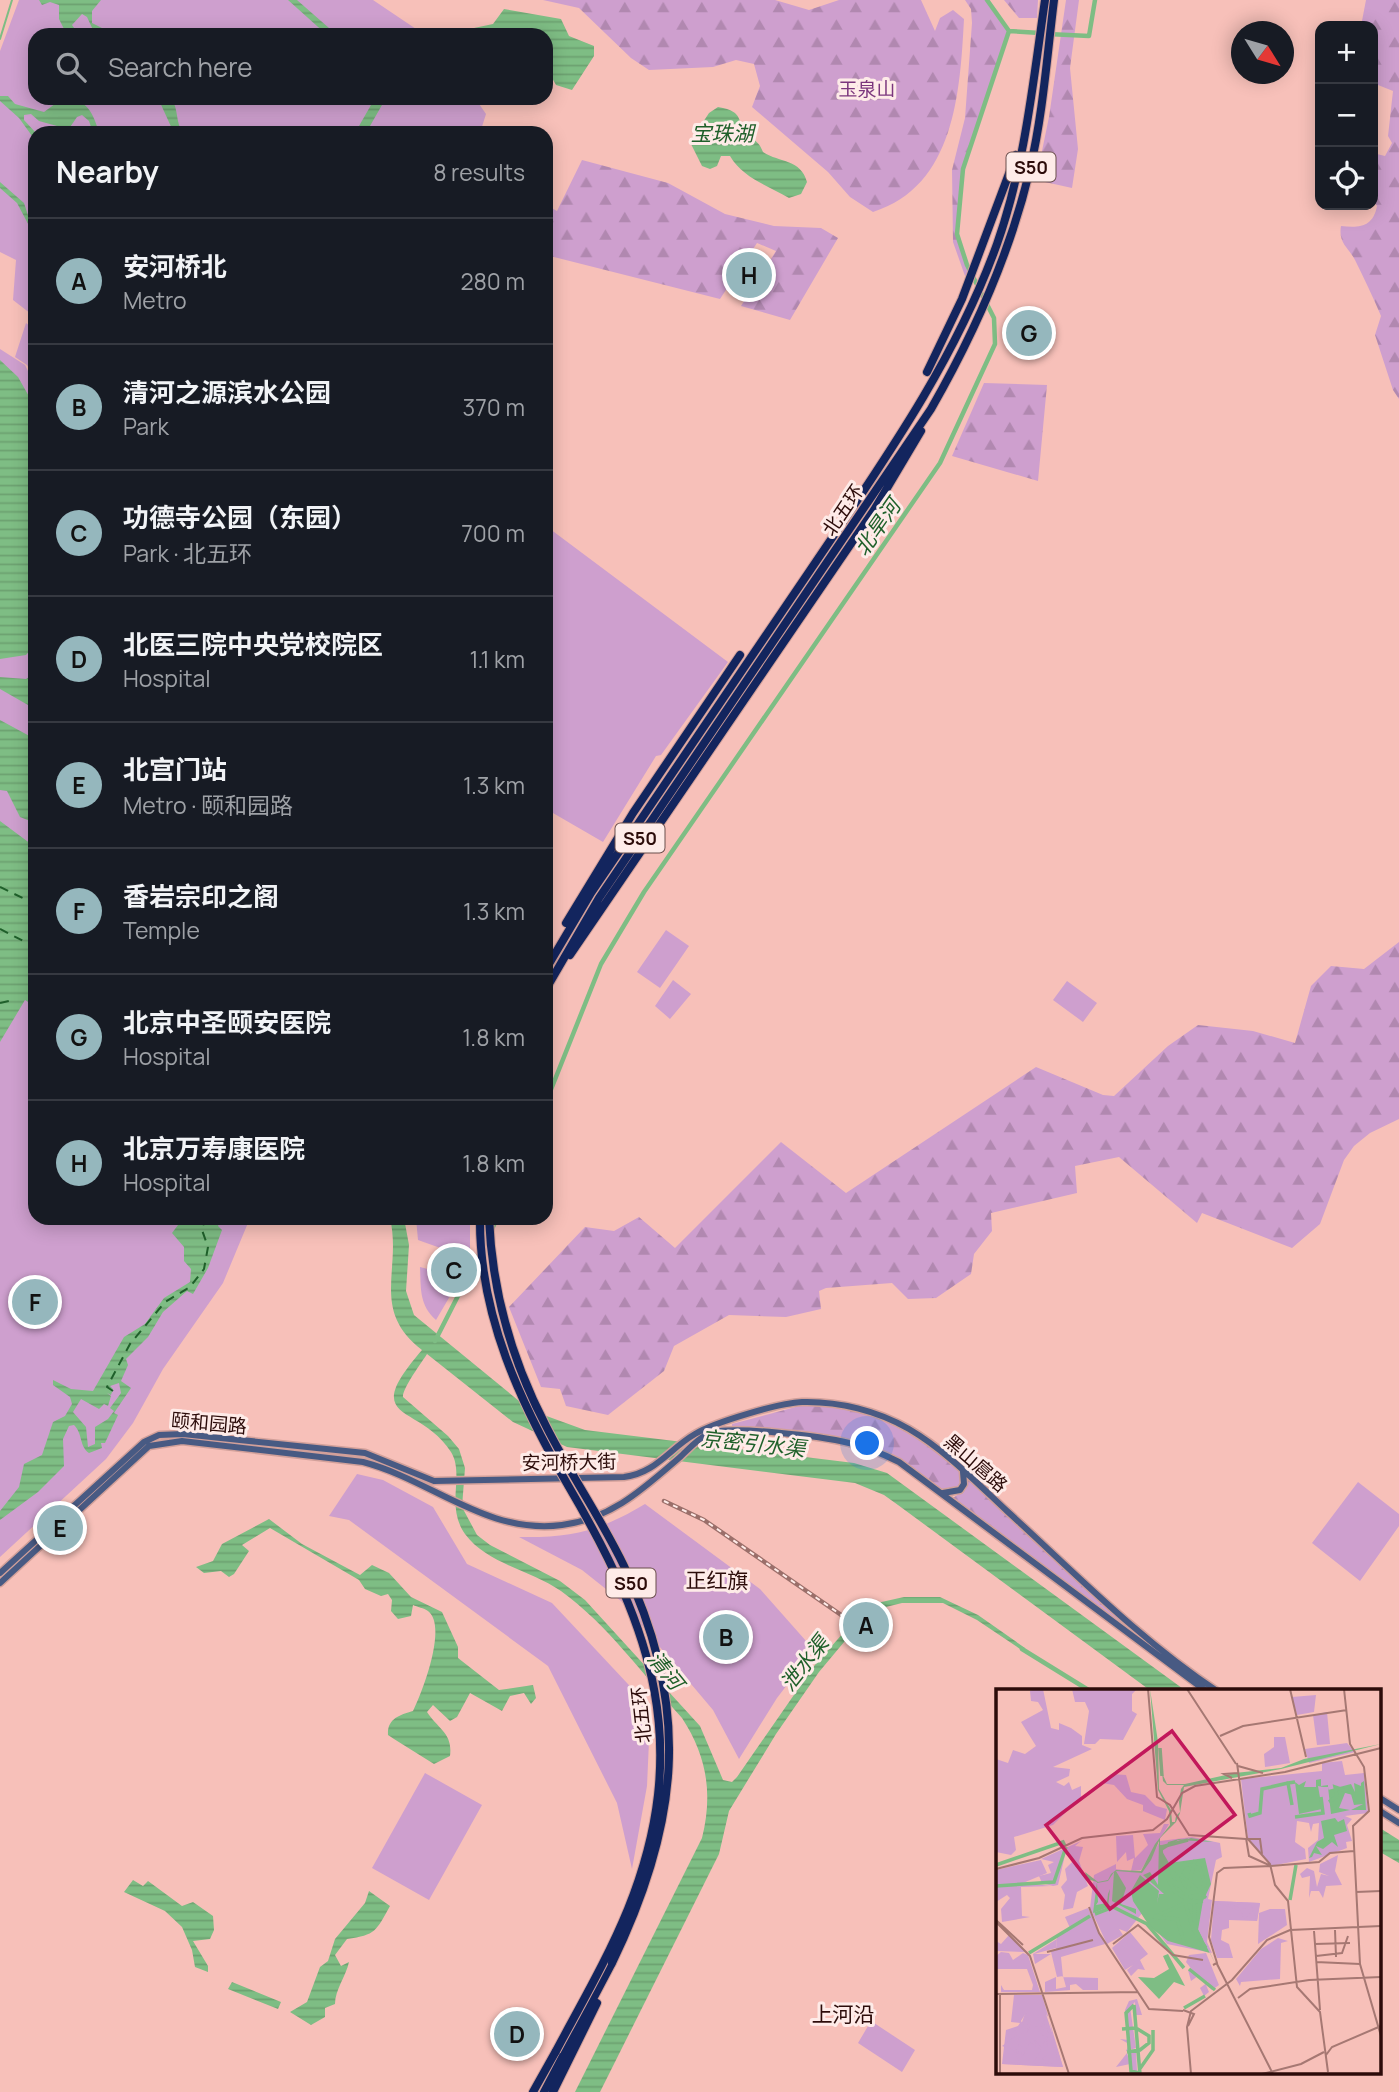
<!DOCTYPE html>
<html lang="en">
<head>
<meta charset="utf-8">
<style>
  :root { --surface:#171b24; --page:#242831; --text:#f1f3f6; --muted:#9ea1a6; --line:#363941; --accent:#95b7bd }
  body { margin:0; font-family:Manrope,"Noto Sans SC",sans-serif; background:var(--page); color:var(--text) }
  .controls { position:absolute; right:21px; top:21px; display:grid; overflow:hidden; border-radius:14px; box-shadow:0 4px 18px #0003 }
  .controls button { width:63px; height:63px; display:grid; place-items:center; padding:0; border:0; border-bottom:2px solid var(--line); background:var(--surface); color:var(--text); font:35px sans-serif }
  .compass { position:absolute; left:1231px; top:21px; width:63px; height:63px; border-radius:50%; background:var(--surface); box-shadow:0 4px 18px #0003; rotate:127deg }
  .you { position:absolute; left:868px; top:1444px; width:24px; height:24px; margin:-18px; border:5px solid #fff; border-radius:50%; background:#1a73e8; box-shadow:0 0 0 10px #1a73e833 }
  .badge { display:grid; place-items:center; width:46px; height:46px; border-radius:50%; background:var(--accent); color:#111; font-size:23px; font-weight:700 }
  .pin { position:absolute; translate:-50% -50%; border:4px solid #fff; box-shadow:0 2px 7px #0006 }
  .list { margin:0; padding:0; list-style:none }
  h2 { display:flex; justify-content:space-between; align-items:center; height:91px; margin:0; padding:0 28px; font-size:30px }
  h2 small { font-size:23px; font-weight:400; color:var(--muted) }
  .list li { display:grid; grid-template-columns:46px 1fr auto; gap:21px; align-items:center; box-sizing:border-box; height:126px; padding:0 28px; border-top:2px solid var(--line) }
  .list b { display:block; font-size:26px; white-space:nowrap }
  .list p { margin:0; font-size:23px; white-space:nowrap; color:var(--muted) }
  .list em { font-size:23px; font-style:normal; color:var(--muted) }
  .icon { flex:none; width:38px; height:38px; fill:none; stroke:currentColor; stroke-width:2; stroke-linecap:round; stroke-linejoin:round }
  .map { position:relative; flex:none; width:1399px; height:2092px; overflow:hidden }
  .search { position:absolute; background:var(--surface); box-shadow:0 4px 18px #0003; left:28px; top:28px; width:525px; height:77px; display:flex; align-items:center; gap:18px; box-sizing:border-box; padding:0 24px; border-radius:21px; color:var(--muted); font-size:26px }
  .panel { position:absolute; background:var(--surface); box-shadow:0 4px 18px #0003; left:28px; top:126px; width:525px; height:1099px; border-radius:21px }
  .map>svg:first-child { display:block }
</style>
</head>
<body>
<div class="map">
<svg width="1399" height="2092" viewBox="0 0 1399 2092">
  <defs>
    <pattern id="forest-firs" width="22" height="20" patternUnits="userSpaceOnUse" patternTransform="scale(1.75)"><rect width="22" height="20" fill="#ce9fce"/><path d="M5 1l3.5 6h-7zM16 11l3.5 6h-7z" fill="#b188b0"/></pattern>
    <pattern id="water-rules" width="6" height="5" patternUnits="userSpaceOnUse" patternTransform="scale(1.75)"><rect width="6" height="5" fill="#7ebd84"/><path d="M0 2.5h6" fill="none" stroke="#6da171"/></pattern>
  </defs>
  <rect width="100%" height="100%" fill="#f7c0b9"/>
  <path fill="url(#forest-firs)" d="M543,0H775L809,10L839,0H921L935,31L940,18L953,10L964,19C960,92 955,186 873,212L850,197L828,172L752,107L760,86L754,64L736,60L713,67L649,70L631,58L579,8Z
    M965,0H987L1009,31L963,169L957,234L970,271L965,276L953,242L952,170L965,118L972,23L971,9Z
    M1004,0H1038L1037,18H1019Z
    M1066,0H1079L1070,68L1078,149L1072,188L1036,180L1049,117Z
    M1366,0H1399V399L1393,390L1375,335L1381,316C1373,297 1364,278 1355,260C1348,247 1338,243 1341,226C1360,228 1373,227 1377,206L1373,200V153L1385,156L1392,143L1388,136L1393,91L1373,83V26H1361Z
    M582,160L668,183L725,214L774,226L821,228L838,238L790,320L741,306L776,251L757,243L720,299L546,255V205L557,211Z
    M984,383L1047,385L1038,481L952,456Z
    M1399,942V1119L1370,1133L1354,1146L1344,1160L1320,1224L1292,1248L1202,1213L1197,1223L1119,1157L1075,1166L1077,1193L991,1213L992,1231L974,1254L971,1274L936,1298L908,1299L892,1283L826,1288L819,1291L821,1309L786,1317L729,1315L674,1346L664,1371L608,1415L566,1406L560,1389L541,1387L509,1307L585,1227L614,1231L639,1217L675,1248L781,1142L846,1193L1036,1067L1103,1095L1114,1096L1168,1046L1198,1025L1253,1031L1295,1043L1311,986L1331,966L1364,969Z
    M803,1405C870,1406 908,1429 959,1469L963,1479L959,1488L944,1491L891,1454L855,1442L732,1427V1424Z
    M968,1478L1121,1619L1119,1622L953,1498L966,1489Z"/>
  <path fill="#ce9fce" d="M19,0H373L425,35H35V98H475L486,114L480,133H35V317L13,300L16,260L0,252V51Z
    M26,323L35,330V380L27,365L15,357Z
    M0,349L25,365L35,385V1218H250L223,1283L163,1369L133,1423L106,1459L0,1557Z
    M546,526L728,662L661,755L656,756L603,842L546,809Z
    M666,930L689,946L660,988L637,972Z
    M673,980L691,994L670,1019L655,1006Z
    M1067,981L1097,1003L1083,1022L1053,1000Z
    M416,1218H470V1262L436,1320C419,1305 421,1288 420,1267L443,1273L446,1250L418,1240Z
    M357,1474L383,1480L433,1507L467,1564L552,1603L642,1699L649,1741L647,1786L632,1869L617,1803L548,1666L349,1520L329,1516Z
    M1358,1482L1399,1514V1526L1360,1581L1312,1543Z
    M645,1504L760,1589L814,1650L777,1698L739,1759L713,1710L621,1601L582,1570L519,1537C571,1538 600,1531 645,1504Z
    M425,1773L482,1805L429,1900L372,1868Z
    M871,2021L915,2050L902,2072L858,2043Z"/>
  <path fill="url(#water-rules)" fill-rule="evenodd" d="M39,0H101L92,11V23L116,35L93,30L87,17L82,14L72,25L79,35H67L59,19V5L50,2L42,5Z
    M288,0H297L337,35H327Z
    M504,9L561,19L569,36L594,46V56L572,90L556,85L546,67V35H468L474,28L493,24Z
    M0,96H8L15,104L44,112L63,98C86,97 94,114 99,133H93L89,121L82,115L77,117L66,133H55L57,126L39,121L31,114L24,115V120L36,133L35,140L19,118L0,101Z
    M158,98H171C179,109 175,122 183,133L173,131Z
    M375,98H386L366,133H355Z
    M718,107C747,112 734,122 749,135C756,142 759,142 763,152C780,163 801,159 807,182L801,194L789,198C767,185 743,178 730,156H721L717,166L710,169L702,166L690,142L709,113Z
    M0,182L24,203L35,237L17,203L0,188Z
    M0,360L18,377L35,407V645L26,655L0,659Z
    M35,673V709L0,689V677L26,679Z
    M0,720L35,739V823L20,817L7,791L0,790Z
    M0,821L35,847V1006L25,1000L0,1042Z
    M195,1218H221L218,1226L222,1230L208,1268L193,1294L187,1291L163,1312L148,1337L126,1359L128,1365L121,1381L131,1388L114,1413L118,1415L105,1443H101L102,1448L89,1453C79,1446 83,1434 74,1425L69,1426L63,1439L64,1466L38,1492L0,1520V1511L19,1487L24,1464L42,1455L53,1422L65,1416L72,1404L70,1397L53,1385V1380L71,1389L93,1391L124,1337L145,1324L164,1298L190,1282L191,1269L184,1261V1247L172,1233L181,1221ZM119,1383L121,1393L110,1408L114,1411L108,1419L95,1427V1444L88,1447L86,1427L73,1412L81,1399L99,1409L104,1404L108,1406L111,1396L107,1393L111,1395L113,1389L110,1386Z
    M390,1218H404L409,1245L406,1291L414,1315L530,1410L585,1430L854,1463L887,1473L1186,1691H1151L898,1505L884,1495L855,1483L567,1447L513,1422L427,1354C422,1362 402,1389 403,1397L448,1436L459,1449L465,1468L462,1507L477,1535L490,1545L560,1581L585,1600L700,1726L723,1780L732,1782L737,1777L814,1666L868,1605L904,1597H940L978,1615L1025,1648L1026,1653L977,1620L943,1603H902L870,1611L819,1672L776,1734L729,1811L719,1854L600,2092H575L702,1838C713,1794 707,1756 682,1718C644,1676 607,1624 561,1591C531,1570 487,1564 465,1534C445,1506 465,1475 451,1452C419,1402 358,1424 422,1350C370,1310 402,1270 390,1218Z
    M269,1519L302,1544L360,1575L372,1565L389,1573L411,1597L442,1612L458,1647V1658L499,1690L533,1685L536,1698L531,1704L524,1693L510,1696L502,1711L470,1693L457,1717L450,1721L433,1705L427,1712C438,1729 453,1733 450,1756L434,1764L394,1739L388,1735C387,1719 399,1715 413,1711C422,1693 448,1626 428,1611C424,1608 417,1607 413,1605L411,1616L398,1619L391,1611L392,1600L388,1594L381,1596L365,1589L359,1580L270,1528L242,1545L249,1551L234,1574L229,1577L221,1571L204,1573L196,1567L213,1561L222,1544Z
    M1380,1828L1399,1840V1863L1380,1852Z
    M133,1880L143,1886L148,1881L182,1906L193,1902L213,1916L214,1930L210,1939L193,1941L208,1966V1972L195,1967L192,1950L182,1927L165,1911L124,1892Z
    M369,1891L390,1906C376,1931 376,1935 347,1939L335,1955L341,1966L349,1962C346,1976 335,1990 335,2004L325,2008V2017L311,2025L290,2012L307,2002L320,1967L328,1961L335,1939L365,1903Z
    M232,1982L281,2002L278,2009L228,1989Z"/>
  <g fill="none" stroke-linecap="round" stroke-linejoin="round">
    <path stroke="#7ebd84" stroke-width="2" d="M0,39L12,0"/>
    <path stroke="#7ebd84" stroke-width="4.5" d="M987,0L1009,31
      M1009,31L1040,33
      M1048,34L1089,36L1095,0
      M546,1102L601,964L644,892L940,463L995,344L994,318L967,265L957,234L963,169L1009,31
      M492,1229L497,1218
      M435,1341L488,1237
      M1022,1649L1090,1691"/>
    <path stroke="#1f602a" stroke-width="2" stroke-dasharray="9 7" stroke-linecap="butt" d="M0,887L35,904
      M0,929L35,947
      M0,1003L9,1001
      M113,1391L107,1387L130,1344L165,1302L190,1287L204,1269L208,1247L202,1230L205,1218"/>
    <g stroke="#d2a09a" stroke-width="9">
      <path id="secondary" d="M943,1493L960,1490L964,1484L963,1472
        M0,1573L144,1442L159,1435L183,1434L365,1453L434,1481L624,1477C656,1473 669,1449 695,1434C715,1422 779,1403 802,1402C839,1401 878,1411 909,1429C945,1450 977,1483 1007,1511C1075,1573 1140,1640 1217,1691
        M0,1583L149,1446L182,1441L363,1462C432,1480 487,1535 562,1525C611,1519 643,1489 679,1458C688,1450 697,1439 708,1434C727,1424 825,1437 849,1443C867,1447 883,1454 899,1462L1206,1691
        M1380,1798L1399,1810
        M1380,1811L1399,1823"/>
    </g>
    <g stroke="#d2a09a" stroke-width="10">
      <path id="motorway" d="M927,372L962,299L1016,155
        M566,923L633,813L740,655
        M570,955L874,510L921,431
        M546,969L591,893C664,785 737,677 811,569C881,465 954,363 997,244C1025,165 1033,82 1045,0
        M546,989L599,898L931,409C974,334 1010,254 1030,169C1043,114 1047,56 1054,0
        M533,2092L556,2051
        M544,2092L612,1963
        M553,2092L597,2003"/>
    </g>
    <use href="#secondary" stroke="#485a83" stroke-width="6"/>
    <use href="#motorway" stroke="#13255e" stroke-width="8"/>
    <g stroke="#9b6f6a" stroke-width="4.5">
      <path id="rail" d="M664,1501L704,1520L860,1628"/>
    </g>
    <use href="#rail" stroke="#feebe8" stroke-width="2" stroke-dasharray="5" stroke-linecap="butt"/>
    <g stroke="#d2a09a" stroke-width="10" stroke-linecap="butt">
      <path id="motorway-bridge" d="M480,1218C479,1316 521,1404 569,1487C653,1630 693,1747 628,1909C608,1958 581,2004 556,2051
        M489,1218C492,1291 512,1361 546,1426C570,1474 601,1518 624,1566C692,1708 679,1825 612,1963"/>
    </g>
    <use href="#motorway-bridge" stroke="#13255e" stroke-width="8"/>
  </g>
  <g text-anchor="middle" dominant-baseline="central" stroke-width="6" stroke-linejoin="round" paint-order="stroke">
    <g fill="#feebe8" stroke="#6b4f4d" stroke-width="2">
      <rect x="1006.5" y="152.5" width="49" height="29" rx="5"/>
      <rect x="615.5" y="823.5" width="49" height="29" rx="5"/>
      <rect x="606.5" y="1568.5" width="49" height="29" rx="5"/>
    </g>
    <g font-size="18" font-weight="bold" fill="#2c0c0a">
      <text x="1031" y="167">S50</text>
      <text x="640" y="838">S50</text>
      <text x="631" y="1583">S50</text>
    </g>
    <g font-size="19" fill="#7b367d" stroke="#feebe8">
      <text x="867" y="89">玉泉山</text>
    </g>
    <g font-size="19" fill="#2c0c0a" stroke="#feebe8">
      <text transform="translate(843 510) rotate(-56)">北五环</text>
      <text transform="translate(209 1423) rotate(5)">颐和园路</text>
      <text transform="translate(569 1462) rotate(-1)">安河桥大街</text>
      <text transform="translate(976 1463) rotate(41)">黑山扈路</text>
      <text transform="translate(641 1715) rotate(-96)">北五环</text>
    </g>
    <g font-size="21" font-style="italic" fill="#1f602a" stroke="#feebe8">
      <text x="722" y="133">宝珠湖</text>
      <text transform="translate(877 527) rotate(-55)">北旱河</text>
      <text transform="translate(753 1443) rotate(6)">京密引水渠</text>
      <text transform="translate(804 1663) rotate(-52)">泄水渠</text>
      <text transform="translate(666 1670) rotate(51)">清河</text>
    </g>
    <g font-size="21" fill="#2c0c0a" stroke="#feebe8">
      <text x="717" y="1580">正红旗</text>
      <text x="843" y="2014">上河沿</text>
    </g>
  </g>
  <g transform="translate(996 1689)">
    <rect width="385" height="385" fill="#f7c0b9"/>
    <path d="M218,212L264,214L261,232L233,231V239L226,241L225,251L233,255L237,269H221L215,251ZM282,249L292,252L285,254L284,290L245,293L244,297L240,290L265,260ZM44,306L67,378L6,375L10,341L25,336L34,310ZM141,310L146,326H140L139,313L134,318L140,359L130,362L133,355L124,350L133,351L129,321L133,312ZM134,363H140L141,382H135L134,375L120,378L131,364L134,375Z" fill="#ce9fce"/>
    <path d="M39,0H47L55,39L63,41V34L75,39L86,47V56L96,60L57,78L74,80L73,87L60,93L68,97L73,93L76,101L85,97V108L57,136L18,148L20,161L15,166L0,163V70L12,74L17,61L29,65L40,57L25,33L47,21L42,13L35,12L34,2ZM115,85L130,86L135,103L149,106L160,117L171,120L169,131L147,122V116L131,110L118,96L106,94ZM85,152L79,157L87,158L83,172L92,197L81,203L77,219L67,221L69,206L65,198L71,191L69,180L78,171L70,162L62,196L57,197L46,194L43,187L55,184L52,176L58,173L45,170ZM218,212L264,214L261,232L255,216L231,215L257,222L248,230L245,222L221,214L224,230L217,228L221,227ZM61,250L60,259L38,265H55L39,275L37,265ZM210,264L223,296L216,301L210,296L213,303L208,307L204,299L212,293L202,287L195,292L192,281L201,287L190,273L193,266ZM18,306H46L67,378L6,375L23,373L17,361L6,357L24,344L18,343L24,334L15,333ZM30,324L32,342L34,337L46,338L48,329L49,338V324L53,329L62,374L51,339L42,342L49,348L47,359L37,350L42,358L50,359L51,342L52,365L46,370L57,375L37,374L45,361L34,353L25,370L26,358L23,355L22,366L19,358L25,345L32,343L25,332Z" fill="#ce9fce" fill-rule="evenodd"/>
    <path d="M13,246L31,263L0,262V252L5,255Z" fill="#ce9fce"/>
    <path d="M76,0H141L136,5V22L141,25L127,51L104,50L99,55H88L93,22L89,13H79ZM320,6L318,23L301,26L296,8ZM331,23L334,55L321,56L317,26ZM278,48H289L294,74L269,78L268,65L278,58ZM351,54L359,63L313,74L309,60ZM346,72L349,86L368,84L372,124L349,127L356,130L351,136L356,152L350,153L351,159L313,173L312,159L322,151L323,134L317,135L315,143L313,134L301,132L299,153L309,160L310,170L275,177L252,150L245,90L326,82V74ZM168,135H173L145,181L135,182L138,169L131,172L130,163L121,173L120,147L137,146L139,169L152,156L147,145L164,144ZM196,148L224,154L226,168L220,171L212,210L216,211L211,253L216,264L171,255L147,223L131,243L123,240L127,246L111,255L94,219L98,186L120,175V180L146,184L164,152ZM45,171L51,184L27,194L56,197L25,198L26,227L34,228L6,233L5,220L14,209L11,206L0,213V181ZM92,219L109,255L65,268L67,288L102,289V301H87L80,295L74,296V301L49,303V293L60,288V300L70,298L67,287L61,288L55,263L60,260L61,248L74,239L69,228ZM274,220H289L291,236L262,255L263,224ZM134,243L152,265L144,271L149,281L142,280L135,287L131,281L137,276L129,281L116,259ZM5,263L13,264L17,271L27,264L32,266L44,303H5V296L8,301H36L37,296L31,280H1L0,267Z" fill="#ce9fce"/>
    <path d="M342,166L339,182L346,196L330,197L327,209L323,202H315L313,209L314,187L306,189L304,185L311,179L318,182L321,198L325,185L333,187L323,183L324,175Z" fill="#ce9fce"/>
    <path d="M154,0L162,53L163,100L175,121L176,133H179L180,127L184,123L183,113L185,100L188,96H171L167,92L166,84L171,95H189L239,84L285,79L308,70L385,55L285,80L188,98L184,124L180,133L164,149V156L171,157L172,153L183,150L189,151L195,149L217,153L182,151L166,162L173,174L209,169L215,195L207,212L202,241L224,284L214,264L172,252L154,238L137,212L135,202L144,186L163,202L161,214L163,205H168L147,186L154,183L162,196L163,152L155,171L146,184L120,182L130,199L125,215L140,220V225L116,212L118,183L112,192L101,194L102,213L100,216L111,214L112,205L114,200L112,218L97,224L101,193L91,190L89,183L102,193L112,191L115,185L120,181L145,182L159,155L174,136L173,122L162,101ZM325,90V97L332,96V101L355,95L359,103L358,94L365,97V94L368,92L370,121H355L367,115L358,116L355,105L349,104L343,119L354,121L335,125L332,98H327L322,97L326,120L303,125L299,93L303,96L310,92L308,98H320V91ZM339,129L342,133L348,130L351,142L338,146L342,158L336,153L327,160L320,157L326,166L318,164L316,168L313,169L321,153L328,149L325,132ZM172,265L189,297L178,293L163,310L142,288L158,289L173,280L167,267Z" fill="#7ebd84"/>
    <path fill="none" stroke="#7ebd84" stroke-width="3.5" d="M164,59L166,87M333,113L341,107L339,98L356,104M296,116L292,94L299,93M253,124L254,127L264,124L266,100L292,94M299,128L327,124L325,108M192,151L165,158L166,179L179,203L196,213L207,212M199,171L189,213L197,240L210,259M168,172L175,191L191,203L197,204L202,202L209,196L204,179L189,175L181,189L188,201L197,204M173,175L210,209M0,176L67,153L69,157M0,197L58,193L70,158M198,209L199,238L206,252M294,211L300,176M99,225L117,218L151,235L188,279M157,228L181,230L188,253M158,228L194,212M33,264L94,227M193,280L219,301M138,316L130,324L132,346L135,382L143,384M138,316L144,385M188,319L209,307M126,340L140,339L153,347V354L144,361L131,363M143,381L157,361V341"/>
    <path fill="none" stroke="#a67873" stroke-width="2" d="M152,0L161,108L174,116L193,146L250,150M191,0L240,75M294,0L310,68M348,0L354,55L368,78L373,122L357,137L364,275L385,347M224,47L247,37L351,21M241,74L251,149L274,175L279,196L292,212L301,298L324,323L332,383M242,77L267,84M236,89L228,85L242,84M250,149L253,167L275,177L323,173L334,164L358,162M250,150H264L266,165M0,180L43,169L86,149L157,141L171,130L186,104L199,97L289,83L385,59M360,203L385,202M93,218L103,244L153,320L187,322M0,231L27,256M0,233L34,267L73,385M339,241L340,268M318,242L324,321M117,255L142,236L177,266L207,271M319,255L354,254M51,263L97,251M320,267L346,264L352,247M320,273L364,275M221,275L277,385M217,276L221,274L213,248L221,184L228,179L275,177M0,305L142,303M242,309L254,300L313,291L385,288M187,321L198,325L192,337M330,366L336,358L385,337M4,385V305M195,385L191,338L195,322L236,291L271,251L294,241L385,237M266,385L305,375L328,363"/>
    <path fill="#c2185b" fill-opacity="0.15" stroke="#c2185b" stroke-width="3.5" d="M176,42L239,126L114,220L50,136Z"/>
    <rect width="385" height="385" fill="none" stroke="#2c0c0a" stroke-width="3.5"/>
  </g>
</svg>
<div class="controls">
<button>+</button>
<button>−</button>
<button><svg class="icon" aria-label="locate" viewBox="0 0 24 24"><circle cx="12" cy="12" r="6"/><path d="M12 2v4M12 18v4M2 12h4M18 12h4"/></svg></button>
</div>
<svg class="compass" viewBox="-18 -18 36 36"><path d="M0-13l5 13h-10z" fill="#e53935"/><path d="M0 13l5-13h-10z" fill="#9ea1a6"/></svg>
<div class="you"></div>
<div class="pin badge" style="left:866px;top:1625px">A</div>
<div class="pin badge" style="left:726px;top:1637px">B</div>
<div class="pin badge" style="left:454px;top:1270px">C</div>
<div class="pin badge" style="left:517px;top:2034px">D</div>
<div class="pin badge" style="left:60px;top:1528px">E</div>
<div class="pin badge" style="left:35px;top:1302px">F</div>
<div class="pin badge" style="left:1029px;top:333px">G</div>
<div class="pin badge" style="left:749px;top:275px">H</div>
<div class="search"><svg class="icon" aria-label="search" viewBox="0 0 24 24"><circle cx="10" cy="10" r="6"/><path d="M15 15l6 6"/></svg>Search here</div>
<section class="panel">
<h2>Nearby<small>8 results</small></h2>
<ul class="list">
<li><span class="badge">A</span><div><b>安河桥北</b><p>Metro</p></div><em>280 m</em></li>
<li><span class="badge">B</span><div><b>清河之源滨水公园</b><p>Park</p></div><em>370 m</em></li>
<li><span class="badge">C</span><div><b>功德寺公园（东园）</b><p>Park · 北五环</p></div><em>700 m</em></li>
<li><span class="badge">D</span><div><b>北医三院中央党校院区</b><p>Hospital</p></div><em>1.1 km</em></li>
<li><span class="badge">E</span><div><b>北宫门站</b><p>Metro · 颐和园路</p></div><em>1.3 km</em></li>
<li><span class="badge">F</span><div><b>香岩宗印之阁</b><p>Temple</p></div><em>1.3 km</em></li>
<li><span class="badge">G</span><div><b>北京中圣颐安医院</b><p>Hospital</p></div><em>1.8 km</em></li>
<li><span class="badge">H</span><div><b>北京万寿康医院</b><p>Hospital</p></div><em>1.8 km</em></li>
</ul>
</section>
</div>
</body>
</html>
